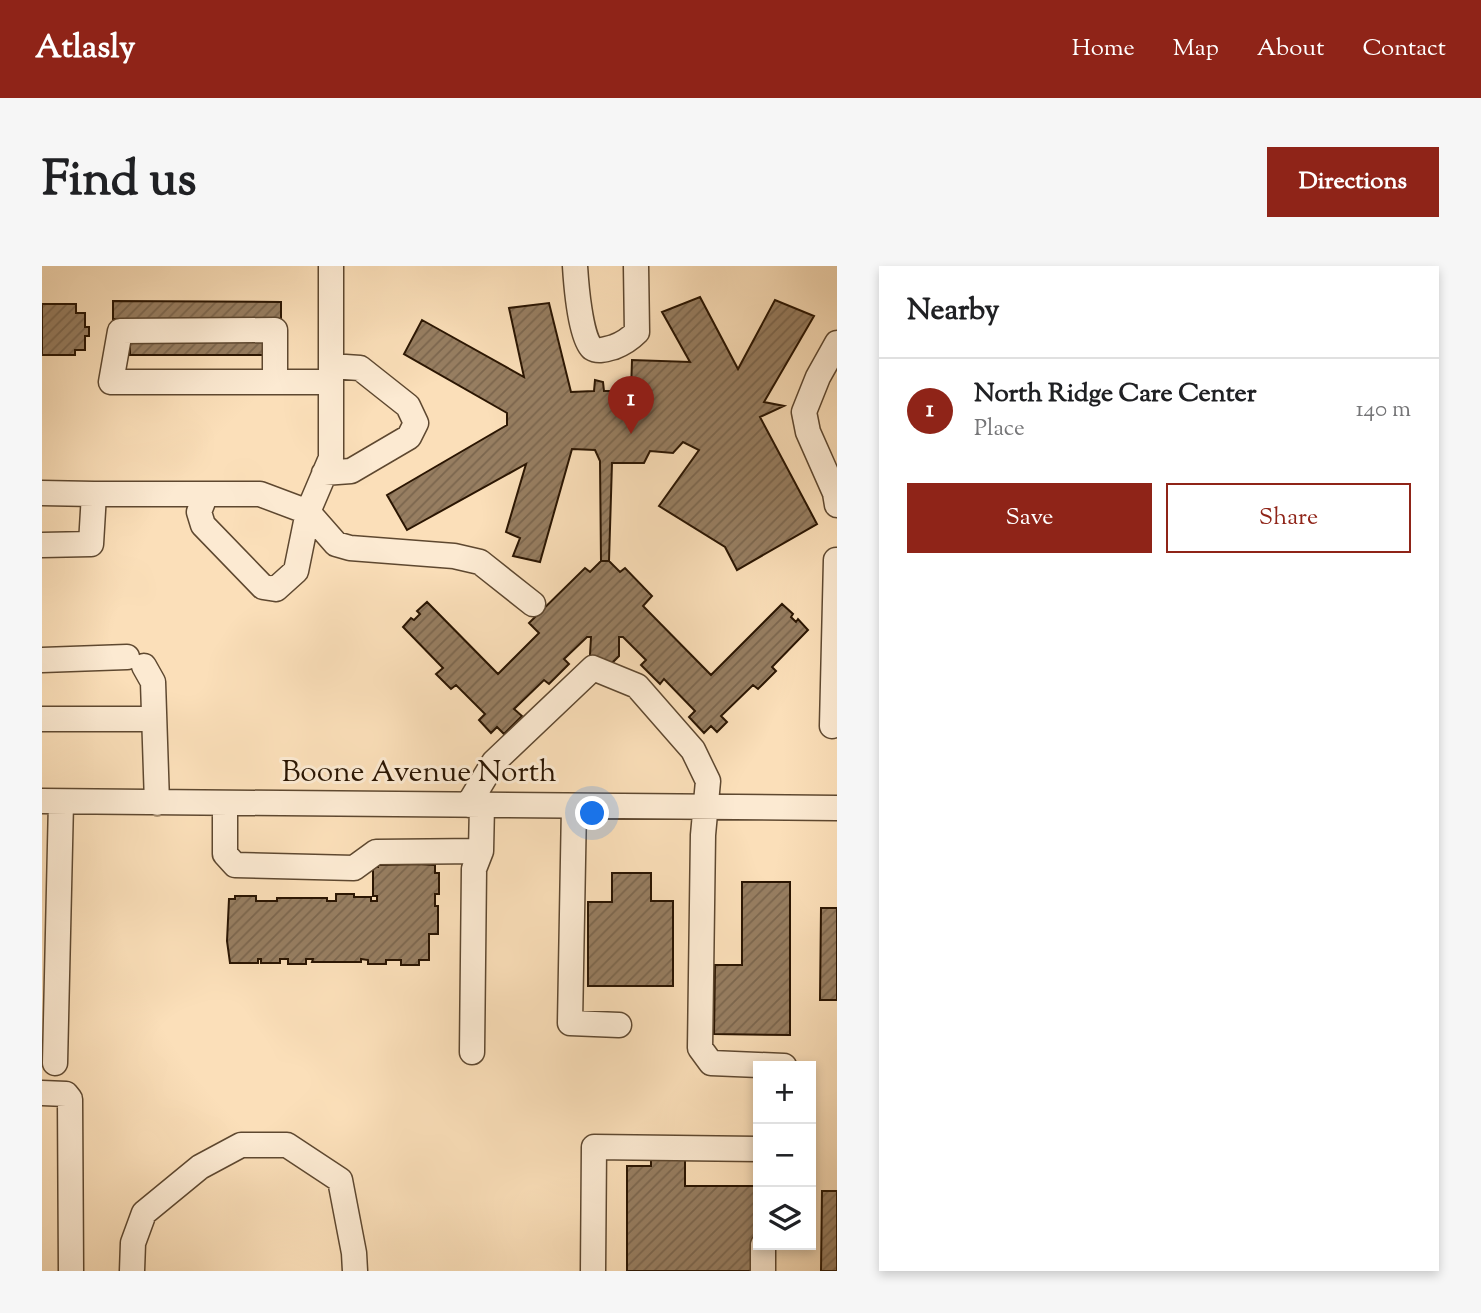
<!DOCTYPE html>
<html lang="en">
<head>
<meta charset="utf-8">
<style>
  :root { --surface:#fff; --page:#f6f6f6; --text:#202124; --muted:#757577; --line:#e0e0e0; --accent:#8f2418 }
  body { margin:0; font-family:"Sorts Mill Goudy",serif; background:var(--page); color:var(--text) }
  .controls { position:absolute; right:21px; bottom:21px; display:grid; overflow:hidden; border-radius:0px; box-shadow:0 4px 10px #0003 }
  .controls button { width:63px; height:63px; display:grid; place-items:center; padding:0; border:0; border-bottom:2px solid var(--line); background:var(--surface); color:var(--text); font:35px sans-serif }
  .you { position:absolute; left:551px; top:548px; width:24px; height:24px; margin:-18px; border:5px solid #fff; border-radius:50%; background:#1a73e8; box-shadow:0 0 0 10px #1a73e833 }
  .badge { display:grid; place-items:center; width:46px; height:46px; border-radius:50%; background:var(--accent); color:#fff; font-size:23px; font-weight:700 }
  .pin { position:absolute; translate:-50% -58px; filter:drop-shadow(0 2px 4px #0008) }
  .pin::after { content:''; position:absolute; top:37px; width:24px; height:21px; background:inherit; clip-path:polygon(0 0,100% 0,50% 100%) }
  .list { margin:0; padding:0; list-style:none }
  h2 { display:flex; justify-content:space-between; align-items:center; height:91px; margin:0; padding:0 28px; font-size:30px }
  h2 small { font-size:23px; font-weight:400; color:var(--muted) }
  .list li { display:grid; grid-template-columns:46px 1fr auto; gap:21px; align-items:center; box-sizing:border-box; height:105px; padding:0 28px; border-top:2px solid var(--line) }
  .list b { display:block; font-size:26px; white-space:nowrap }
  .list p { margin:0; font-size:23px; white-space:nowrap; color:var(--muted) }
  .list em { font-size:23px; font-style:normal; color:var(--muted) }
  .actions { display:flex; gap:14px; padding:21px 28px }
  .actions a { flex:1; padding:16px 0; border:2px solid var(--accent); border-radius:0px; text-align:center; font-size:24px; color:var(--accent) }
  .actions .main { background:var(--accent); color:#fff }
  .icon { flex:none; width:38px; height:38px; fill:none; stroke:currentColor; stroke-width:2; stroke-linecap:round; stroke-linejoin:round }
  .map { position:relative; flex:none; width:795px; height:1005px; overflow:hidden; border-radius:0px }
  header { display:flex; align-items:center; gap:42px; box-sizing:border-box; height:98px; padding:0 35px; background:var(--accent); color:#fff }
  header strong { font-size:33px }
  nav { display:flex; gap:38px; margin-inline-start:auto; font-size:24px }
  .intro { display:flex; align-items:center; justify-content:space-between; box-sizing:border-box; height:168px; padding:0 42px }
  h1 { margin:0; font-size:49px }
  .button { padding:18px 32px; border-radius:0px; background:var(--accent); color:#fff; font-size:24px; font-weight:700 }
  main { display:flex; gap:42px; padding:0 42px }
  aside { flex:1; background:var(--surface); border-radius:0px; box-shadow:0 4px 10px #0003 }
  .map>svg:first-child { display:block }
</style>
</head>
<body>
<header>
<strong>Atlasly</strong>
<nav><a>Home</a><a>Map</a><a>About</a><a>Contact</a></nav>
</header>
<div class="intro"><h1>Find us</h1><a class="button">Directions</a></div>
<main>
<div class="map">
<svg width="795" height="1005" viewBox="0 0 795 1005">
  <defs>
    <pattern id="building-hatch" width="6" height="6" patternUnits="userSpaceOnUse" patternTransform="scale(1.75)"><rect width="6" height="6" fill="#977e61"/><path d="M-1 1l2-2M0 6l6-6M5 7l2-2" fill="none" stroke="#7b664e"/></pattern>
  </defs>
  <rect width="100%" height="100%" fill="#fbdfb9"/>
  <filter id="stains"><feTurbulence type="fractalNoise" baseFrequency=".00286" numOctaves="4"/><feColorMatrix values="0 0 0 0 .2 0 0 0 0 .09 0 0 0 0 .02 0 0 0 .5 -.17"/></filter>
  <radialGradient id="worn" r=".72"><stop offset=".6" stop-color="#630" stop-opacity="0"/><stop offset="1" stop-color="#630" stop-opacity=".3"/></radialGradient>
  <path fill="url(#building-hatch)" stroke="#2a1502" stroke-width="2" d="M658,31L696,103L733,34L772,50L722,136L742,140L718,151L775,258L695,304L683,281L617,240L657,184L641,176L631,187L608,185L602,197H570L567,295H559L558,195L553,184L530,183L498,296L471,290L478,272L464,266L484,198L365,264L345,229L465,159V147L362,88L380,54L482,111L467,42L507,37L529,126L552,125L553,114L561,116L562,125H589L590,94L648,96L620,46Z
    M71,35L239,36V53H71Z
    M0,38H34V47H43V61H47V70H43V84H33V89H0Z
    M88,73H222V89H88Z
    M559,295H567L578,306L583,302L610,330L601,340L669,409L740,338L751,348L749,351L754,356L756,353L766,364L730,401L734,405L716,423L711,419L679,450L685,456L675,466L669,460L662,467L647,451L653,445L622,413L618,418L599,399L604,394L581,371H577V390L563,404L548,389L549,371H545L522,393L527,398L507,418L502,414L472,443L480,450L462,468L455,461L449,467L437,454L443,448L414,419L409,423L394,408L401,402L361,361L369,352L372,354L378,348L375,345L385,336L456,408L497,367L487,357L543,302L548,306Z
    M375,598L393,599V607H397V628H393V640H396V668H387V694H377V699H359V694H344V698H326V694L319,693V696H270L271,693H264V698H246V693H238V697H219V693H216V697H188L185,675L187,633H193V630H214V635H235V632H285V635H294V628H312V631H329V635H335V630H331V601H336V599Z
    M570,607H609V635H631V720H546V636H570Z
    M700,616H748V769L672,768L673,699H700Z
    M779,642H795V734H778Z
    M609,891H643V920H713V1005H585V900H609Z
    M780,925H795V1005H779Z"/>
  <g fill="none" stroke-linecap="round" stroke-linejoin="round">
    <g stroke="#5e4830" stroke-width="27">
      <path id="minor" d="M289,0V192L266,246L294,278L308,282L412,290L438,296L491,338
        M533,0C534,16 538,71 550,82C556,86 565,83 572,81C580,78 589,72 595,66L594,0
        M795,77L776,111L762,146L766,166L793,227L795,239
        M233,116V64L78,65L69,116H289
        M282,207L309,205L367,171L374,157L366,140L318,102L289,100
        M0,227L52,228
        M0,279L49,278L52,228H218L266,246L254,305L234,323L221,321L161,259L157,246L164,228
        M0,394L85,391
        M102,400L111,416L115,537
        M0,453H112
        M790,460L794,294
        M0,535L795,542
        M183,537V588L193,599L312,602L334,586L439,585
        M426,539L452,496L551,402L595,420L651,484L666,515L661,569L658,782L669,797L742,800
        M532,540L528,757L577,759
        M430,786L432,603L439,585L440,539
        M13,797L19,536
        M0,827L24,828L28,833L29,1005
        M90,1005L91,977L102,947L158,901L199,879H245L298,914L312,987L313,1005
        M551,1005L552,881L716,883
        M721,1005V979"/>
    </g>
    <use href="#minor" stroke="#fcead2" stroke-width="24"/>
  </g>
  <g text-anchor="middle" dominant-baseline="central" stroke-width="6" stroke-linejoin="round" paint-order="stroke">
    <g font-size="30" fill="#2a1502" stroke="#fcead2">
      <text x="377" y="507">Boone Avenue North</text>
    </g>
  </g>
  <rect width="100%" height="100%" filter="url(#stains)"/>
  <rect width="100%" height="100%" fill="url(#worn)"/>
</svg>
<div class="controls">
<button>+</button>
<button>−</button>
<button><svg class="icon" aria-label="layers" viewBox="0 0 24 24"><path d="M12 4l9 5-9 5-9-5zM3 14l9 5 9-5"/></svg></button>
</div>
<div class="you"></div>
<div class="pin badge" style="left:589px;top:168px">1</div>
</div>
<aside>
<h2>Nearby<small></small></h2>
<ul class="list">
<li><span class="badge">1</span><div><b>North Ridge Care Center</b><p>Place</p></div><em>140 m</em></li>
</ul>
<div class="actions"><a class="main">Save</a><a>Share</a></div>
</aside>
</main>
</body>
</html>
